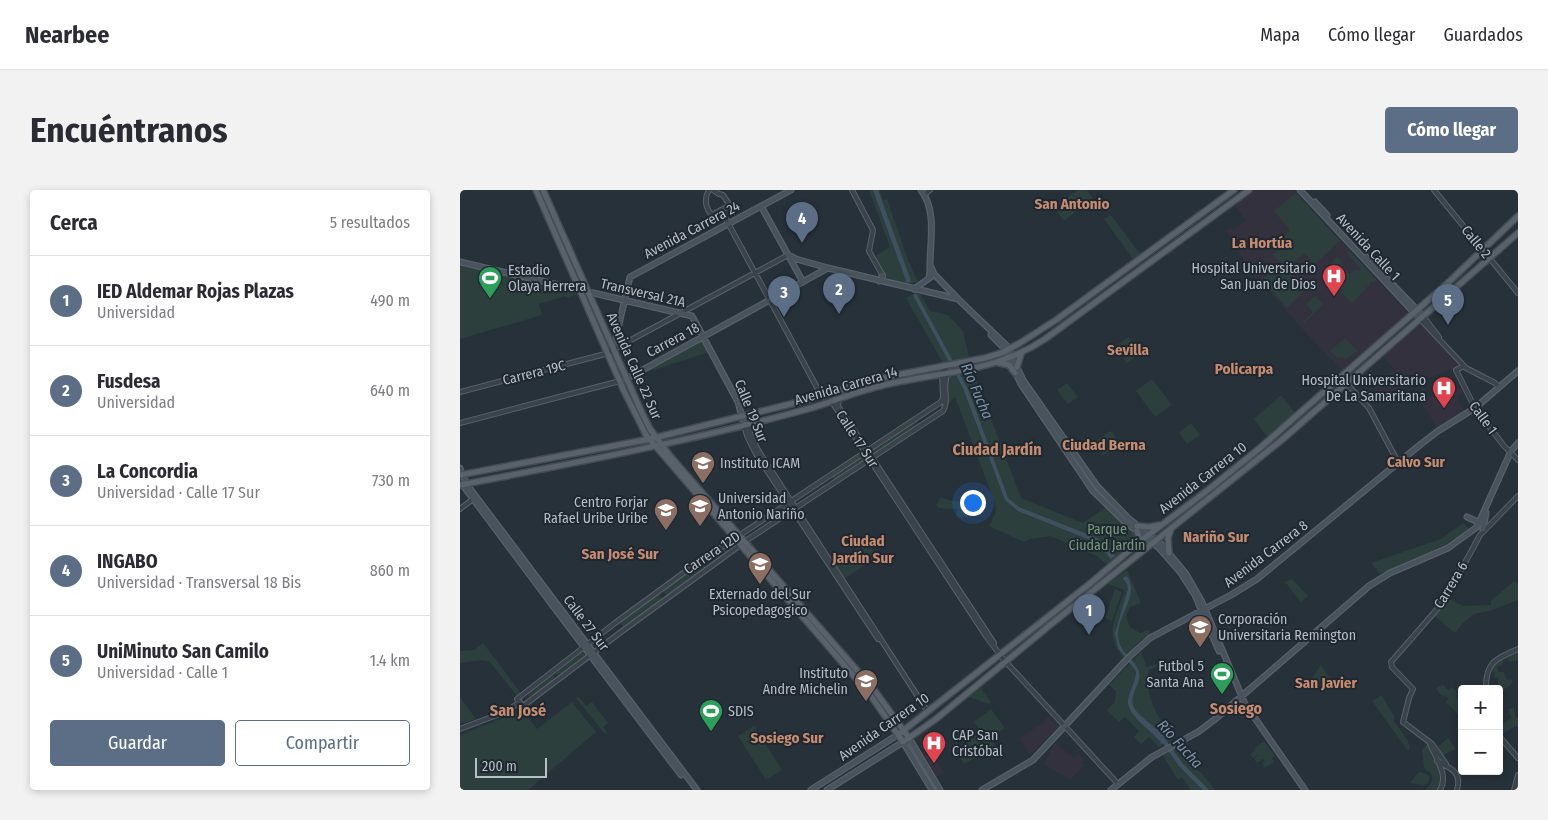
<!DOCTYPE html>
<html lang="es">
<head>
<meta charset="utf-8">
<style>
  :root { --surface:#fff; --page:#f2f2f3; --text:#2b2b33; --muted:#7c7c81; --line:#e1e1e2; --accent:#5c6e86 }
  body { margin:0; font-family:"Fira Sans Condensed",sans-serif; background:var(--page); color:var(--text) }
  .controls { position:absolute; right:15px; bottom:15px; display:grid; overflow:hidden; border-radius:5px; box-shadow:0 2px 8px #0003 }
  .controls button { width:45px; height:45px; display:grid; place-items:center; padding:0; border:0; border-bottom:1px solid var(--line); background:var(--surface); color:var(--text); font:25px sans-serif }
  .scale { position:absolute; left:15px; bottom:12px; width:72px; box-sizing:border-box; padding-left:5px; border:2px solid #b6bec6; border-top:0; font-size:14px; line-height:18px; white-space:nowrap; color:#b6bec6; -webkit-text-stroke:4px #1f2830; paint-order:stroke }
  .you { position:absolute; left:512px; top:312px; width:18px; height:18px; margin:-12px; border:4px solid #fff; border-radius:50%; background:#1a73e8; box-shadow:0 0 0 8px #1a73e833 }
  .badge { display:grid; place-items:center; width:32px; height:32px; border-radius:50%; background:var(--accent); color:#fff; font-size:16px; font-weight:700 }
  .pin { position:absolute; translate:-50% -41px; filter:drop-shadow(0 1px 2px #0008) }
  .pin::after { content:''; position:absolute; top:26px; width:18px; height:15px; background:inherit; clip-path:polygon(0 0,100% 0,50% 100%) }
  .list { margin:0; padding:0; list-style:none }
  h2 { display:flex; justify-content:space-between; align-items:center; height:65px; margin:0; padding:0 20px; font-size:21px }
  h2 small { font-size:16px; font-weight:400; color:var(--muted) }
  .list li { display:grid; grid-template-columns:32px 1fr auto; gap:15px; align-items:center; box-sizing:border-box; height:90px; padding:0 20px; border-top:1px solid var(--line) }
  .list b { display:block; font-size:19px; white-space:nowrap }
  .list p { margin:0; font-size:16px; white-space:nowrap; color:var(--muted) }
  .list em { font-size:16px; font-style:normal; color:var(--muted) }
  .actions { display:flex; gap:10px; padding:15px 20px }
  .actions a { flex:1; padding:11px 0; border:1px solid var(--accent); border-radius:5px; text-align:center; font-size:18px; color:var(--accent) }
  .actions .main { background:var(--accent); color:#fff }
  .map { position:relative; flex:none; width:1058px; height:600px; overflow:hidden; border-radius:5px }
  header { display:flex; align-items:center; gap:30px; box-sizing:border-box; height:70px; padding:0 25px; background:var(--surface); border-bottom:1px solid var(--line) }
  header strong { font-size:24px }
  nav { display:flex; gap:28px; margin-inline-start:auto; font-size:18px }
  .intro { display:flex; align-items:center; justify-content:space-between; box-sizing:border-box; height:120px; padding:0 30px }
  h1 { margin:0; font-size:35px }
  .button { padding:12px 22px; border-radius:5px; background:var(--accent); color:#fff; font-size:18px; font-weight:700 }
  main { display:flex; gap:30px; padding:0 30px }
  aside { flex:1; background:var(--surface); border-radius:5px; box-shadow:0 2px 8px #0003 }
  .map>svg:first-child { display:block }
</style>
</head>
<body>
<header>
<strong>Nearbee</strong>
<nav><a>Mapa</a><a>Cómo llegar</a><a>Guardados</a></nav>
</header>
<div class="intro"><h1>Encuéntranos</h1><a class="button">Cómo llegar</a></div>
<main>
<aside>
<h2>Cerca<small>5 resultados</small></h2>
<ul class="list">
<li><span class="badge">1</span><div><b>IED Aldemar Rojas Plazas</b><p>Universidad</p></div><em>490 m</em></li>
<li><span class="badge">2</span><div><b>Fusdesa</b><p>Universidad</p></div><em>640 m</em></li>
<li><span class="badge">3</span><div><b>La Concordia</b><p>Universidad · Calle 17 Sur</p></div><em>730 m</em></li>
<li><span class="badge">4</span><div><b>INGABO</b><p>Universidad · Transversal 18 Bis</p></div><em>860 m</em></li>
<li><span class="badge">5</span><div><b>UniMinuto San Camilo</b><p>Universidad · Calle 1</p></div><em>1.4 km</em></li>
</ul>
<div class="actions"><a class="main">Guardar</a><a>Compartir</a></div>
</aside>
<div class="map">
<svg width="1058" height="600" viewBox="0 0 1058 600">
  <rect width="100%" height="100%" fill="#27313a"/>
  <path fill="#32313d" d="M794,0H834L949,124L883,182L839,136L797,86L794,87L766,41L772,37L774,39L785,31L775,15Z
    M960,132L1000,176L920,207L913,199L934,179L922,166Z
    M963,197L969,207L982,200L983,202L987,200L988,202L1001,198L1004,202L997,206L1004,221L977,238L961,212L967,208L961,198Z
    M589,526L599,536L570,565L559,548L578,536Z
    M595,553L614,567L617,563L624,569L620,573L623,576L611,590L583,574Z
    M471,562L484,583L476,587L464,566Z"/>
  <path fill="#2c3f3d" d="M409,0H420L423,10L427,9L448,70L458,92L447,94L427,88L414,67L430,57Z
    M618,0H627L633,9L604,31L594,17Z
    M836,3L880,51L855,74L844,63L828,78L820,72L812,64L822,58L825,61L828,57L822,49L830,40L814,21Z
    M651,25L680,64L673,69L644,29Z
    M889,60L917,90L914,92H909L910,94L892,114L881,102L883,99L865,80L877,66L882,71L880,73L890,84L893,81L894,82L897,79L900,81L901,80L886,62Z
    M0,75L116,102L117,104L107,108L105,106L79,114L82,125L0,149Z
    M818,77H821L846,99L827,118L802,90Z
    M455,103L460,104L470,121L488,125L503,141L509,168L483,173L446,108Z
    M855,106L863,114L844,134L843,132L853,122L846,114Z
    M668,147L680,163L667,173L655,157Z
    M885,148L898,161L886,169L882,167L878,169L870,161Z
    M242,149L249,162L172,187Z
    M502,185L515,187L561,308L623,333L646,317L677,345L676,352L647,375L637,366L590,346L571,349L564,352L529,336L536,322V316L495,207L488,214V189L490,187Z
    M692,189L712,215L695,227L676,201Z
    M607,193L618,207L608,214L597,200Z
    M821,205L835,223L808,248L794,229Z
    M457,230L458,236L413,265L410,261Z
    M731,233L740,245L727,254L719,243Z
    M651,241L660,254L643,265L634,252Z
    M404,265L408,270L374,291L371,286Z
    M481,307C490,312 502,311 511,313L508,328L497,327V319L479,318L476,315Z
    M1003,333L1009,339L985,355L920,384L911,373L981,349Z
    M272,350L277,357L252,375L247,368Z
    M407,352L417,367L385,388L375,374Z
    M243,369L248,377L207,407L202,400Z
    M667,380L681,413L670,417L666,426L670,437L680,443L689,440L690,444L681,450L664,469C643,442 655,429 665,400L648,394Z
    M832,389L848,406L841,412L825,392Z
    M1054,391L1058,394V410L1032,420L1014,424L1002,434L995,443L975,426L987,408L1003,416L1031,415V411Z
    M655,399L662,402L652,431L645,428Z
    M198,403L203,410L164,438L159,431Z
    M23,453L61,503L57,506L30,472L22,470L0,473V461L14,460Z
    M1058,461V470L1049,472L1048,469L1043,470V474L1037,477L1039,482H1044L1047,490L1053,489C1052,497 1044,500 1038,499V488L1034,487L1035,482L1030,481C1036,469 1046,465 1058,461Z
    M122,462L127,467L100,488L95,482Z
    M681,462L687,477L702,472L703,474L689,480C683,506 700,529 713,550L699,557L689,547L681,554L674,547L679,541L665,527L659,532L647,520L655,512L656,501L649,495Z
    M861,475L874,494L862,503L852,488Z
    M92,484L96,490L71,509L67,503Z
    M982,494L988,500L992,497L998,503L996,506L1002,512V528L986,512L989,509L985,505L983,507L976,499Z
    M521,498L531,512L529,514L509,507Z
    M922,505L928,517L934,525V531L948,551L950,559L948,561L912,511Z
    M118,506L126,516L132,512L148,533L143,537L147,542L145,544L116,508Z
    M0,507L16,529L0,534Z
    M112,512L136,542L68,600H0V545L56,523L65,524L77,539Z
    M1054,518L1056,528H1058V538L1056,536L1042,544L1039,539L1043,536V534L1051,528L1048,519Z
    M531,519L545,538L530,548L535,556L504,574L496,561L521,542L514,532Z
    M294,536L322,580L306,590L278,546Z
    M988,548L996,559L983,565L978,557Z
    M804,551L815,566L812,568L814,572L805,578L802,573L805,571L803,569L797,573L794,569L799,564L793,568L790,564L796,560L795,558Z
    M968,553L983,588L979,600H965C973,592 977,586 964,578L962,560Z
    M719,554L739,582H741L755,600H731L722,587L718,590L702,564Z
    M961,582L969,585V590L967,594L962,595L950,593L958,583Z"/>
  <path fill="#3f5161" d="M413,0H418L451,91L447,93Z
    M456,103L508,199L548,308L559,317L637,348L648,356L655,366L651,369L640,356L635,352L558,321L545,310L503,198L453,105Z
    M667,386C680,406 656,426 658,447C660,464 672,466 678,479C684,492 669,503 673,515C675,525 699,538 707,550L702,554C694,542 667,526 668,511C669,500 676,493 676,481L658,458L655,443L668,399L667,394L663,388Z"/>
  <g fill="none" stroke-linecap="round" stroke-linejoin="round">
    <path stroke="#3f5161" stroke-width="4.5" d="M702,548L721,575L746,600"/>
    <g stroke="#586169" stroke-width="6">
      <path id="tertiary" d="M249,0C244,8 245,18 252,25L267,17L269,14L263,5L259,4L253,0
        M392,0L413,40L409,61L423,86
        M974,0L1058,103
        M464,5L470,0
        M261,20L360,203L374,215L526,446L544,470L658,594
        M963,126L979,147
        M960,129L1006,178L1035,193L1039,197
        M1004,176L996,180L1015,218L1044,256L1058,270
        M487,177L482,183L483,208L481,212L233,376L155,433L57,509L63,516L161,442L290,348L483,221C490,209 481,195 488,184
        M887,194L909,218L938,272
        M0,202L145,164L328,65
        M379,209L378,216L534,453
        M0,233L160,191
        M289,234L290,243L298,260L468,522
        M284,235L287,246L296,264L418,449
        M0,319L13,309
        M1026,499C1025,473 1036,468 1058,459
        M0,539L45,522L60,512
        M1039,546L1058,568
        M970,554C976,568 989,586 980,600
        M977,571C991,579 1002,581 997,600
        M986,574L972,554L943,532L949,508L953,499L932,477L931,472L979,417L1000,382L1020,345L1058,306
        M1054,600L1058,585"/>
    </g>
    <g stroke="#586169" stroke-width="7">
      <path id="secondary" d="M461,0C478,22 469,55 470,81L469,88
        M840,0L960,129
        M855,12L867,25
        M301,16L343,92
        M328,65L336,69L368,78L498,109
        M906,67L963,126
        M0,72L232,126L278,212L284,235
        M470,75L474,84L498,109L547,156L563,190L637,296L668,328L702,355L726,384L742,412L785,514L845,600
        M419,91L422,89V85
        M454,99L471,87
        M531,145L542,156L561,194L633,301L664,331L699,358L721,383L735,405L759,461
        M153,160L170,87L331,0
        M160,191L166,189L368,78
        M0,278L2,285L11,300L237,600
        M2,294L96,420L221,585
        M1007,327L1020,333
        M1023,339L1026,323
        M449,548L480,600
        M351,600L439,544
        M367,600L443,552L472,600
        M522,600L573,570L669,467L690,448L771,405L797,389L961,254L978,241L1015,218L1058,181
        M651,600L692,567L738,542L754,530L909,396L930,383L988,358L1017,337L1051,261L1058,253"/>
    </g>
    <g stroke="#434c54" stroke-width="8">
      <path id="primary" d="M76,0L164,201L186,245L411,506L443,552L476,529L595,431L823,249L1058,43
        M83,0L181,221L190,239L210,266L415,501L449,548
        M539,173L549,175L555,183
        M557,177L561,164
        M0,285L190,249L351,209L416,189L525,168L541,163L560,153L596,130L774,0
        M0,295C115,273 230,251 344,220C368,214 391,203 416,197C476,181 531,185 585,149L789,0
        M677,336L689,337L700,335
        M677,341L679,347L678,353
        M709,363L708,348L711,339
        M439,544L627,396L683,349L748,300L801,257L990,91L1058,26"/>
    </g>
    <use href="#tertiary" stroke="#3a434b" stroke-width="4"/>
    <use href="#secondary" stroke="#49535d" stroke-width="4.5"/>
    <use href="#primary" stroke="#59626b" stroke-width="5"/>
  </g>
  <defs>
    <g id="hospital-pin" transform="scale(1.25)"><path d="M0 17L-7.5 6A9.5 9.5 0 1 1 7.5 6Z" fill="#e0444e" stroke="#1f2830"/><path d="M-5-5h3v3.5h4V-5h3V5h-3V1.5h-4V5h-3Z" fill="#fff"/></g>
    <g id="stadium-pin" transform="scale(1.25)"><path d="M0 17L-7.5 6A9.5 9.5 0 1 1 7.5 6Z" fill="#2e9e5b" stroke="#1f2830"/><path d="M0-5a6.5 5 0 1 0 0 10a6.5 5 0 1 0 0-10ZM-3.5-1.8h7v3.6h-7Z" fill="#fff"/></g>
    <g id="university-pin" transform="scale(1.25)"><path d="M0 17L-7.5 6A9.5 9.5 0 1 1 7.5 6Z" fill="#8d6e63" stroke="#1f2830"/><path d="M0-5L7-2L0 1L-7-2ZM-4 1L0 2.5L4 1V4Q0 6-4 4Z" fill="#fff"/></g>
  </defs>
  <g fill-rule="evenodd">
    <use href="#hospital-pin" x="874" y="86"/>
    <use href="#stadium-pin" x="30" y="88"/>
    <use href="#hospital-pin" x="984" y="198"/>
    <use href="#university-pin" x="243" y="273"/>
    <use href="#university-pin" x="240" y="316"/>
    <use href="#university-pin" x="206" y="320"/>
    <use href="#university-pin" x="300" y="374"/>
    <use href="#university-pin" x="740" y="437"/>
    <use href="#stadium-pin" x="762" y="484"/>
    <use href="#university-pin" x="406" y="491"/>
    <use href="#stadium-pin" x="251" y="521"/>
    <use href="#hospital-pin" x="474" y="553"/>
  </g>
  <g text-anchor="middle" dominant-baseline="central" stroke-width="4" stroke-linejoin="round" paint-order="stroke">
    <g font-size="14" fill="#b6bec6" stroke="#1f2830">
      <text transform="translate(232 40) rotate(-28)">Avenida Carrera 24</text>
      <text transform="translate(1016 52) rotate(51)">Calle 2</text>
      <text transform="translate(908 57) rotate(47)">Avenida Calle 1</text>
      <text transform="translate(183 103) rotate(13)">Transversal 21A</text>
      <text transform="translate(213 150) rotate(-28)">Carrera 18</text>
      <text transform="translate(174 176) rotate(66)">Avenida Calle 22 Sur</text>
      <text transform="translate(74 183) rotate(-14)">Carrera 19C</text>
      <text transform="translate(386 196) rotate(-16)">Avenida Carrera 14</text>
      <text transform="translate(291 221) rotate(68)">Calle 19 Sur</text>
      <text transform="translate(1023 228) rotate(54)">Calle 1</text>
      <text transform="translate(397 249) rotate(57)">Calle 17 Sur</text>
      <text transform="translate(743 288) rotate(-38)">Avenida Carrera 10</text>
      <text transform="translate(252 363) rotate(-34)">Carrera 12D</text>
      <text transform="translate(806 364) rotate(-37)">Avenida Carrera 8</text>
      <text transform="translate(991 395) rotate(-59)">Carrera 6</text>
      <text transform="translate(126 433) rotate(53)">Calle 27 Sur</text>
      <text transform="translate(424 537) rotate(-35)">Avenida Carrera 10</text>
    </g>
    <g font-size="14" fill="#b6bec6" stroke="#1f2830" text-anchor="start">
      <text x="856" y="78" text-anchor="end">Hospital Universitario<tspan x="856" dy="16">San Juan de Dios</tspan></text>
      <text x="48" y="80">Estadio<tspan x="48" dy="16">Olaya Herrera</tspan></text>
      <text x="966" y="190" text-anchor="end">Hospital Universitario<tspan x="966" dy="16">De La Samaritana</tspan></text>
      <text x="260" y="273">Instituto ICAM</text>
      <text x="258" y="308">Universidad<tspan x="258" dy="16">Antonio Nariño</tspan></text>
      <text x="188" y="312" text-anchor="end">Centro Forjar<tspan x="188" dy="16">Rafael Uribe Uribe</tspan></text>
      <text x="300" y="404" text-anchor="middle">Externado del Sur<tspan x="300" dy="16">Psicopedagogico</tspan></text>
      <text x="758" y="429">Corporación<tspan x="758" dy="16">Universitaria Remington</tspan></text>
      <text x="744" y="476" text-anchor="end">Futbol 5<tspan x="744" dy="16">Santa Ana</tspan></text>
      <text x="388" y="483" text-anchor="end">Instituto<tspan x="388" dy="16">Andre Michelin</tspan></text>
      <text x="268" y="521">SDIS</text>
      <text x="492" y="545">CAP San<tspan x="492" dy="16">Cristóbal</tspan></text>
    </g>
    <g font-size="14" fill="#77997c" stroke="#1f2830">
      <text x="647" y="339">Parque<tspan x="647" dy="16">Ciudad Jardín</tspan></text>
    </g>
    <g font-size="15" font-weight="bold" fill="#c78c70" stroke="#1f2830">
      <text x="612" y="14">San Antonio</text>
      <text x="802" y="53">La Hortúa</text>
      <text x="668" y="160">Sevilla</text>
      <text x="784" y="179">Policarpa</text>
      <text x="644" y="255">Ciudad Berna</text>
      <text x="956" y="272">Calvo Sur</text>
      <text x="756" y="347">Nariño Sur</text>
      <text x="403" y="351">Ciudad<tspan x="403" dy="17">Jardín Sur</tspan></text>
      <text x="160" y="364">San José Sur</text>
      <text x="866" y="493">San Javier</text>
      <text x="327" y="548">Sosiego Sur</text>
    </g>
    <g font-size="15" font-style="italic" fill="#7b92a6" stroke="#1f2830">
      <text transform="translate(517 201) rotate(67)">Río Fucha</text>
      <text transform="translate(720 554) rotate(48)">Río Fucha</text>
    </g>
    <g font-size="16" font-weight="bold" fill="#c78c70" stroke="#1f2830">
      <text x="537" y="259">Ciudad Jardín</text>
      <text x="776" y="518">Sosiego</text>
      <text x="58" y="520">San José</text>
    </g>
  </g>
</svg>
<div class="controls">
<button>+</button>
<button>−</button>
</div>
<div class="scale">200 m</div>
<div class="you"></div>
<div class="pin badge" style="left:629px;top:445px">1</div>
<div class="pin badge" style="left:379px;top:124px">2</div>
<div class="pin badge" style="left:324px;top:127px">3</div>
<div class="pin badge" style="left:342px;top:53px">4</div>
<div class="pin badge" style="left:988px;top:135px">5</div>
</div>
</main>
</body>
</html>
